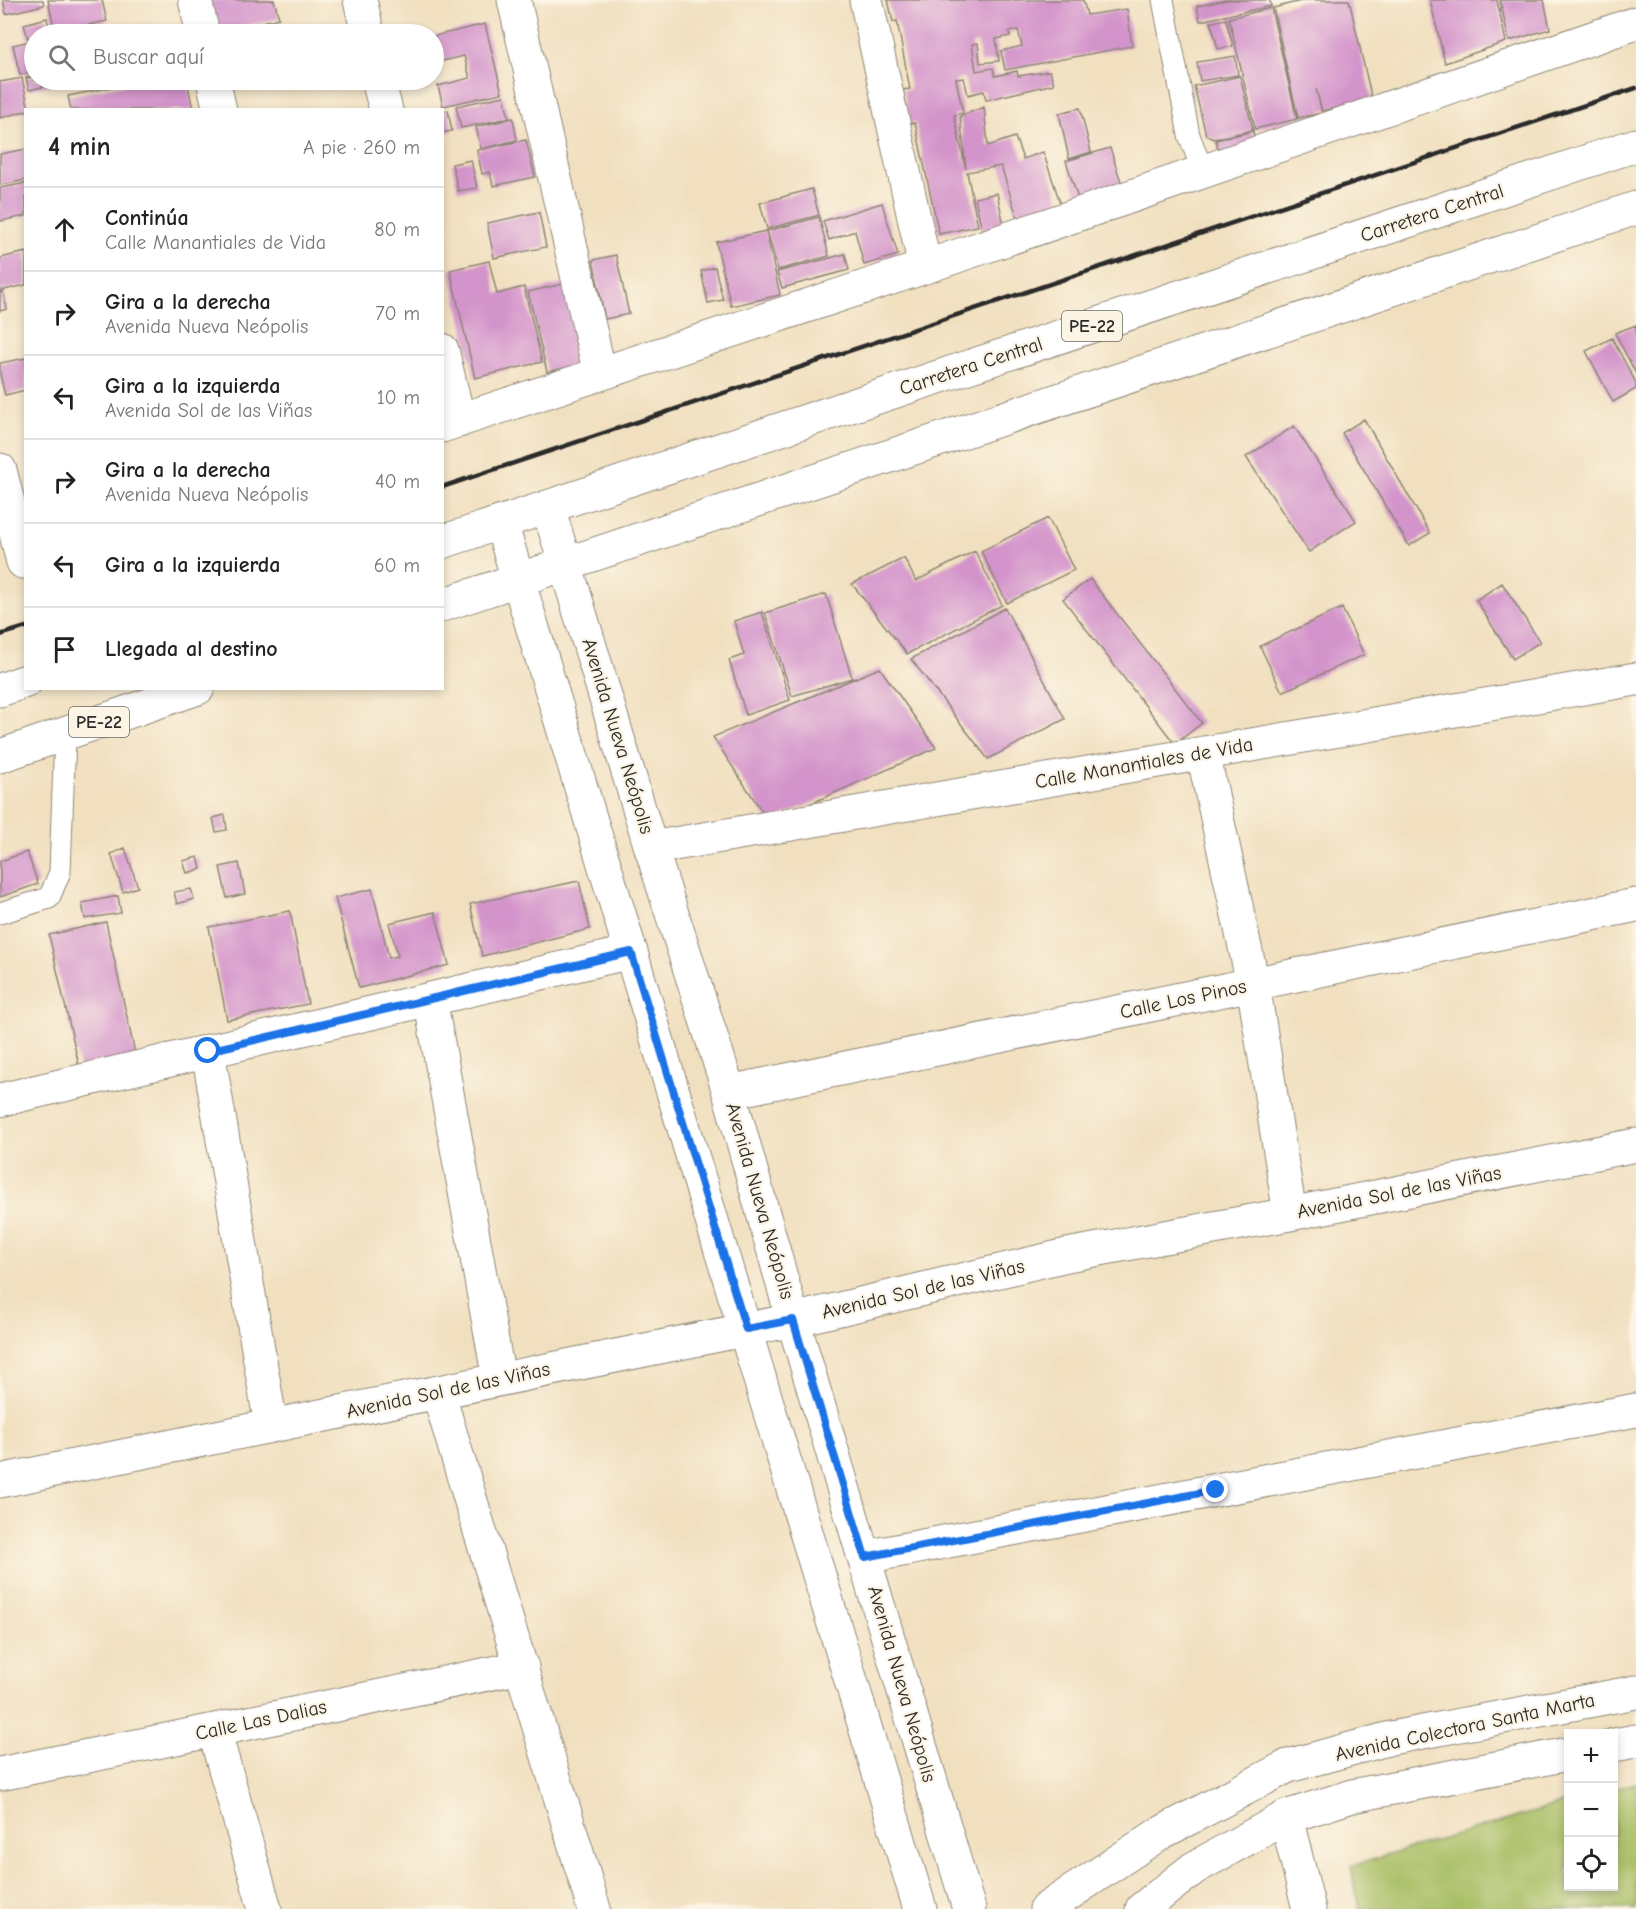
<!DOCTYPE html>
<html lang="es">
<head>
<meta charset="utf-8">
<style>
  :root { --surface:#fff; --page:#f2f2f2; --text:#222; --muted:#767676; --line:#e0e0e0 }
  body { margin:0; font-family:"Comic Neue",sans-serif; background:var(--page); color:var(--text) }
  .controls { position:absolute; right:18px; bottom:18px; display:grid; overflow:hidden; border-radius:0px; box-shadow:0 3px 9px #0003 }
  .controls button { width:54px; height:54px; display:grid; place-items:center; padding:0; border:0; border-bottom:2px solid var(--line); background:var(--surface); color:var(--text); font:30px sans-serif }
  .stop { position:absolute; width:18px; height:18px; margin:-14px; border:4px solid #1a73e8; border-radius:50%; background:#fff }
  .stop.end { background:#1a73e8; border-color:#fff; box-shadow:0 2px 6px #0008 }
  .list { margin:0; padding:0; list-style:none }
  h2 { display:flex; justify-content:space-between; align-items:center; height:78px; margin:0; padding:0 24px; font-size:26px }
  h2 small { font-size:20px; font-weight:400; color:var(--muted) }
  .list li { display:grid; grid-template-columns:39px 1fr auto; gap:18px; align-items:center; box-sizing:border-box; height:84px; padding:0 24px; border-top:2px solid var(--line) }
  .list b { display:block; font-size:22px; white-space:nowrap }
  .list p { margin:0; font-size:20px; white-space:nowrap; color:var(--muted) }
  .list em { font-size:20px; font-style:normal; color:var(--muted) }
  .icon { flex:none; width:33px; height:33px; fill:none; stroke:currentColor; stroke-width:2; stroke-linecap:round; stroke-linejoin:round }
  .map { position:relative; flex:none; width:1636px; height:1909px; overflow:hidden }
  .search { position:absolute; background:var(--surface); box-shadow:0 3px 9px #0003; left:24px; top:24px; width:420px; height:66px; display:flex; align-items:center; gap:15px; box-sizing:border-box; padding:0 21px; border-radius:33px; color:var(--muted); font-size:22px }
  .panel { position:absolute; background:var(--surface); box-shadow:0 3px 9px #0003; left:24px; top:108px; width:420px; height:582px; border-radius:0px }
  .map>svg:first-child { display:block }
</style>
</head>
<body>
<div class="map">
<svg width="1636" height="1909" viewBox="0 0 1636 1909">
  <rect width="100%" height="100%" fill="#fcf5e5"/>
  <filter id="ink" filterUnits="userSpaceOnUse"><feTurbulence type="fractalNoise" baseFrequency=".0167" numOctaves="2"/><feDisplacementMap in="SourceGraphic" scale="12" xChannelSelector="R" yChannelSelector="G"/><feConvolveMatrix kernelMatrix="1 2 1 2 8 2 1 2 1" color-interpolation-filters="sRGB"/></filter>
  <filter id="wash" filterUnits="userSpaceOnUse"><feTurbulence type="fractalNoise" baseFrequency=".008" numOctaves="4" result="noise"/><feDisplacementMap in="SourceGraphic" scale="24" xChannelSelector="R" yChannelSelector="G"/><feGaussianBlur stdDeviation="1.35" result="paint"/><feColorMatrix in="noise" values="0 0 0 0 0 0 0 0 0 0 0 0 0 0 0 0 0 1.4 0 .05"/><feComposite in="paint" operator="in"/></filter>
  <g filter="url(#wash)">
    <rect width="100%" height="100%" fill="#f1e0c0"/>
    <path fill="#a7be64" stroke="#697448" stroke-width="1.5" d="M1636,1783V1909H1359L1351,1866L1568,1802V1886H1614V1789Z"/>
    <g id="blocks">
      <path fill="#d393cb" d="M3,0H43L44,5L6,14Z
        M48,0H102L107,21L55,32Z
        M204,0H274L279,18L215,34Z
        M888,0H1083L1087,15L1127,9L1132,46L1005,70L1001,51L1022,46L1018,30L1009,32L1010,36L996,39L999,61L980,63L978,43L972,44L976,71L993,68L995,76L1017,71L1018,76L1050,71L1054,84L986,100L984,91L968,95L964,78L956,79L963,113L954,115L966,169L960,116L984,107L988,146L1015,137L1023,159L1043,152L1062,208L1019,223L1001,166L967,172L978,226L939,234L915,123H910L903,90L910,89L897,21L893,22Z
        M1226,0H1270L1271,6L1200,21L1197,6Z
        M1305,0H1349L1372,100L1322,111L1316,89L1322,113L1298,118L1273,8Z
        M1430,0H1497L1506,42L1445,63Z
        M1500,0H1544L1550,29L1509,41Z
        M1271,8L1297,119L1255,129L1229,18Z
        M47,18L50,33L34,34V37L28,39L24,24Z
        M1226,19L1233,46L1218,49L1211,22Z
        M485,24L502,93L443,106L438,86L470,78L464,56L434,63V36Z
        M34,40V72L20,75L13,45Z
        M1235,56L1238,75L1200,81L1197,62Z
        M34,76V80H49L51,85L29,90L26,78Z
        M1240,76L1253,130L1214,139L1206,135L1194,86Z
        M22,78L29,110L0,118V82Z
        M147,80H187L193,110H71L68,96Z
        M504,96L509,118L461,128L456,106Z
        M1080,108L1091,152L1069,159L1059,113Z
        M448,110L452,131L442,133V111Z
        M513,118L517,140L481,149L476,127Z
        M1253,131L1256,144L1219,153L1216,140Z
        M526,140L535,177L493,186L490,172L482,174L477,150Z
        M1110,148L1124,191L1080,205L1066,161Z
        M26,149V180L0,185V154Z
        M471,160L477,188L458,191L452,164Z
        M26,183V216L0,221V188Z
        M812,189L819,215L767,229L760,203Z
        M997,193L1005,230L983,235L975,198Z
        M882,203L898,255L864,265L855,231L829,240L823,221Z
        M539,212L546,247L494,258L487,223Z
        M819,217L829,256L778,270L767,231Z
        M766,231L780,295L731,306L716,242Z
        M26,252V285L0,291V258Z
        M845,254L849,270L782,288L777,272Z
        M616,255L629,314L605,319L593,260Z
        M489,261L497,294L524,287L542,362L475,378L450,270Z
        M715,267L723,300L708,303L701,271Z
        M563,284L582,364L547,372L528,292Z
        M3,292L7,309L0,311V293Z
        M1636,325V374L1615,333Z
        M1612,338L1636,383V389L1613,402L1586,351Z
        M26,358V390L5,395L0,375V363Z
        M1364,419L1430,533L1409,546L1342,433Z
        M1294,426L1356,521L1309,552L1246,457Z
        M1048,518L1074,570L1007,603L981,551Z
        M975,551L1002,605L907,654L852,584L904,558L916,581Z
        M1090,579L1202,723L1175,744L1063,599Z
        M1502,583L1540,642L1513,659L1476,600Z
        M826,594L852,678L792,696L765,613Z
        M1005,608L1065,719L988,759L911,659Z
        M1342,608L1364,655L1282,692L1260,646Z
        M762,612L790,700L746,715L729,660L744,655L734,621Z
        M880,668L936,748L769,822L713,737Z
        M225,815L227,830L216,832L213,818Z
        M125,848L138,887L123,892L111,854Z
        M27,852L38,884L0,897V861Z
        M198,857L201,869L187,873L183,861Z
        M239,863L245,894L227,898L220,867Z
        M579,881L590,929L482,956L470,904Z
        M191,889L194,899L177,904L174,892Z
        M372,889L389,958L398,956L389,923L435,912L449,965L359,988L335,898Z
        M118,896L121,913L85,919L82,903Z
        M290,911L308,1004L227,1020L209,927Z
        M106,922L138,1067L82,1079L49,935Z"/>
    </g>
  </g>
  <g filter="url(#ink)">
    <use href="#blocks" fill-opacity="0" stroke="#8e8676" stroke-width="1.5"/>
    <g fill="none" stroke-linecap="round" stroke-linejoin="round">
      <g stroke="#8e8676" stroke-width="23">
        <path id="lane" d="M1163,0L1189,135L1203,172
          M0,913L49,898L60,872L65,734"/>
      </g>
      <g stroke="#8e8676" stroke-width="35">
        <path id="street" d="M195,0L203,34
          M360,0L368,34
          M514,0L600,374
          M866,0L925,267
          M213,80L220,110
          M378,80L386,110
          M442,350L459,421
          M442,426L925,267L1636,23
          M0,470L23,562
          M1203,753L1253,984L1290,1214
          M651,848L1636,679
          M430,999L499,1379
          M208,1051L271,1426
          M729,1092L1636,905
          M0,1100L631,952
          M438,1392L594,1909
          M0,1481L793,1320L1067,1255L1290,1214L1636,1145
          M865,1557L1636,1410
          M214,1730L265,1909
          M0,1774L522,1667
          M1286,1817L1309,1909"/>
      </g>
      <g stroke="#8e8676" stroke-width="35">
        <path id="secondary" d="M548,507L651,848L729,1092L793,1320L969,1909
          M501,523L920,1909
          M1614,1745L1636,1741
          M1046,1909L1159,1834L1288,1766L1391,1738L1636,1692
          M1142,1909L1194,1868L1286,1817L1352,1796L1568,1754"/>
      </g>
      <g stroke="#8e8676" stroke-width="35">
        <path id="highway" d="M442,542L1636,145
          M442,605L1636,208
          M0,690L26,681
          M0,756L198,688"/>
      </g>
      <use href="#lane" stroke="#fff" stroke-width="21"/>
      <use href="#street" stroke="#fff" stroke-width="33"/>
      <use href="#secondary" stroke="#fff" stroke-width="33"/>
      <use href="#highway" stroke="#fff" stroke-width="33"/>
      <path stroke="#2b2b2b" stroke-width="4.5" d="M442,487L1636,88
        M0,635L26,627"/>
    </g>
  </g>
  <g fill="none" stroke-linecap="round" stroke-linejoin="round" filter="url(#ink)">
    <path stroke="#1a73e8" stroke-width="8" d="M208,1051L631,952L746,1329L793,1320L865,1557L1216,1490"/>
  </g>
  <g text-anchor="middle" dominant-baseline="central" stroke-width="4.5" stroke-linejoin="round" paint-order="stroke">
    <g fill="#fcf5e5" stroke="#6a6863" stroke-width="1.5">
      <rect x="1062" y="311" width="60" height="30" rx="4.5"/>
      <rect x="69" y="707" width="60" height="30" rx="4.5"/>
    </g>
    <g font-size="18" font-weight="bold" fill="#2b2b2b">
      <text x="1092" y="326">PE-22</text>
      <text x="99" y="722">PE-22</text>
    </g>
    <g font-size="20" fill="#2b2b2b" stroke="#fcf5e5">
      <text transform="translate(1432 213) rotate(-18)">Carretera Central</text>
      <text transform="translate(971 366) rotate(-18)">Carretera Central</text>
      <text transform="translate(618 736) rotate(73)">Avenida Nueva Neópolis</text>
      <text transform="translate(1144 763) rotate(-10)">Calle Manantiales de Vida</text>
      <text transform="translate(1183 999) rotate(-12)">Calle Los Pinos</text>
      <text transform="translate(1399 1192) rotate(-11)">Avenida Sol de las Viñas</text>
      <text transform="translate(760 1201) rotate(74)">Avenida Nueva Neópolis</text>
      <text transform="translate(923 1289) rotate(-13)">Avenida Sol de las Viñas</text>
      <text transform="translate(448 1390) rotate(-12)">Avenida Sol de las Viñas</text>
      <text transform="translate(902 1684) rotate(74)">Avenida Nueva Neópolis</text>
      <text transform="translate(261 1720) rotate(-12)">Calle Las Dalias</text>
      <text transform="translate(1465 1727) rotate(-12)">Avenida Colectora Santa Marta</text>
    </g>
  </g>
</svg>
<div class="controls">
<button>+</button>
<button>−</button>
<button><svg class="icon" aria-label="locate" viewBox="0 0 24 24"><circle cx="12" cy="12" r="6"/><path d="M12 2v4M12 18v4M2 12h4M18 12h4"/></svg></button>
</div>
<div class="stop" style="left:208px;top:1051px"></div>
<div class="stop end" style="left:1216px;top:1490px"></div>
<div class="search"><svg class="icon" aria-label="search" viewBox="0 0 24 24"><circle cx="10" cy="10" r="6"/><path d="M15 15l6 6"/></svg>Buscar aquí</div>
<section class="panel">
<h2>4 min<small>A pie · 260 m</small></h2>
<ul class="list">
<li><svg class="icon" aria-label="ahead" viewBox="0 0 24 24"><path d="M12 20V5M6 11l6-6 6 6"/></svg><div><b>Continúa</b><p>Calle Manantiales de Vida</p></div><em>80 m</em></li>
<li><svg class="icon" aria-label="right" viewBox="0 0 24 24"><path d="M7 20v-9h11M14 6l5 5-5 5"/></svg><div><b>Gira a la derecha</b><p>Avenida Nueva Neópolis</p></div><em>70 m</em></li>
<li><svg class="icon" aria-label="left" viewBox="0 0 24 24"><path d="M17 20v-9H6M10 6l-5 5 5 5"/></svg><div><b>Gira a la izquierda</b><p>Avenida Sol de las Viñas</p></div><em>10 m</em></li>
<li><svg class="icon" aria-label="right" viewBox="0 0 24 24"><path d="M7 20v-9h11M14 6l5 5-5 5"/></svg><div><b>Gira a la derecha</b><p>Avenida Nueva Neópolis</p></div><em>40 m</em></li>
<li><svg class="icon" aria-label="left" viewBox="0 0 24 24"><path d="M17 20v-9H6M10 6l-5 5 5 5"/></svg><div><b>Gira a la izquierda</b></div><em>60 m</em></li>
<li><svg class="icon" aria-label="arrive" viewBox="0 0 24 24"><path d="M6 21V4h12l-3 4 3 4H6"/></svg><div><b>Llegada al destino</b></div></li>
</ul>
</section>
</div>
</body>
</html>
